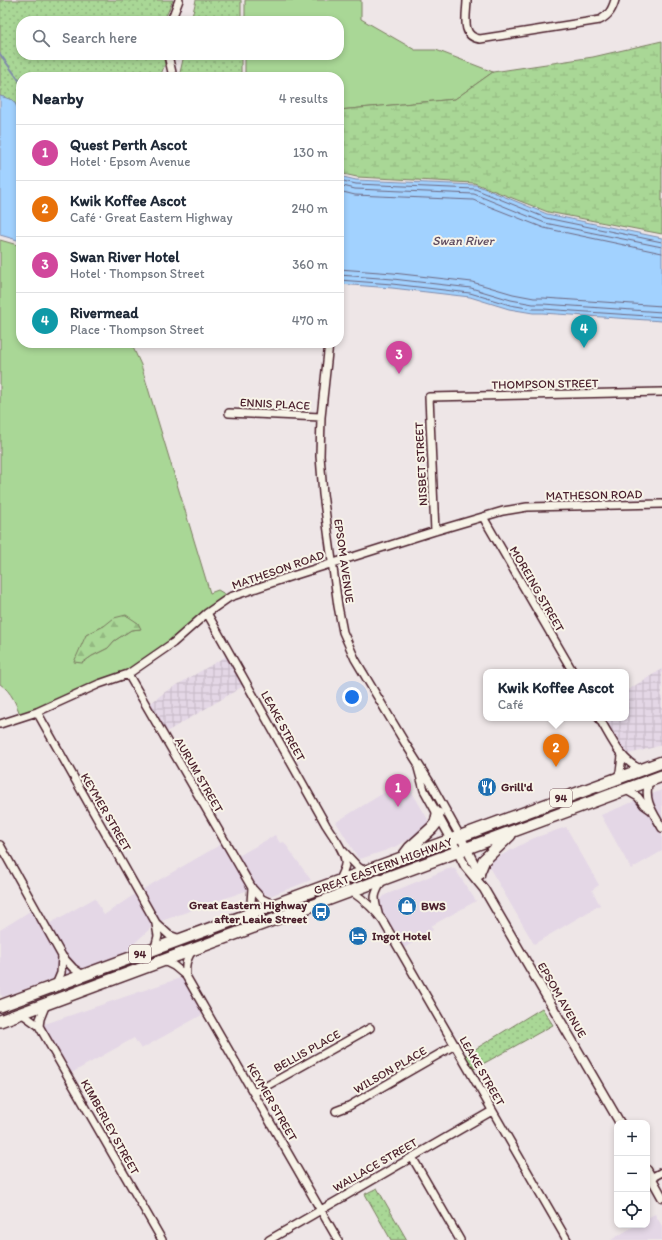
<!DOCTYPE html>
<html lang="en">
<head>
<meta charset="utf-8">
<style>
  :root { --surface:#fff; --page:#f2f2f3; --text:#1f2937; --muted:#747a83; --line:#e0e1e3; --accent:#1a73e8 }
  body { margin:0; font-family:Itim,sans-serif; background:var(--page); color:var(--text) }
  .controls { position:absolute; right:12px; bottom:12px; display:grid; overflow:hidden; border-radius:8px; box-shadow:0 2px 6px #0003 }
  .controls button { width:36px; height:36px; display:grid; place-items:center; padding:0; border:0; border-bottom:1px solid var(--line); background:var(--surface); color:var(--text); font:20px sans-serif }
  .you { position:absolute; left:352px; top:697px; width:14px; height:14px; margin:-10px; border:3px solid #fff; border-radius:50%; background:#1a73e8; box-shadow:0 0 0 6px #1a73e833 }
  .badge { display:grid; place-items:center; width:26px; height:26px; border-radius:50%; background:var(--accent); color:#fff; font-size:13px; font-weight:700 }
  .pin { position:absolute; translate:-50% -33px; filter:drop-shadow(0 1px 2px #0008) }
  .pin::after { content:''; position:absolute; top:21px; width:14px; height:12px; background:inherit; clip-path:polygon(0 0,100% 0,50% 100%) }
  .popup { position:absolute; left:483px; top:669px; width:146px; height:52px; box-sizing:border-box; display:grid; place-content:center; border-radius:8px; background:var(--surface); filter:drop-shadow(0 1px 3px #0005); font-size:13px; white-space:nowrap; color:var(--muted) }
  .popup b { font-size:15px; color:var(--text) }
  .popup::after { content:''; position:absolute; left:50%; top:100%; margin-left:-8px; border:8px solid transparent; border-top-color:var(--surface) }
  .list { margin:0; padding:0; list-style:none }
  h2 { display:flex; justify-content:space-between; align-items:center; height:52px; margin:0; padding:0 16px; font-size:17px }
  h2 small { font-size:13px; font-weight:400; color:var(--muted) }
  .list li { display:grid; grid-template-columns:26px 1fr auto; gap:12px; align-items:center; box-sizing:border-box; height:56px; padding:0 16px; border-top:1px solid var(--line) }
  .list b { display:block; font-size:15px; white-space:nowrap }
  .list p { margin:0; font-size:13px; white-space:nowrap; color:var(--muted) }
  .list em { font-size:13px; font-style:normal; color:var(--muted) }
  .icon { flex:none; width:22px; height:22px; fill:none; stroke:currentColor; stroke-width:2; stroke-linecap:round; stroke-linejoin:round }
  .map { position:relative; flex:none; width:662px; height:1240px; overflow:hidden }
  .search { position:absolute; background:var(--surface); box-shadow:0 2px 6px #0003; left:16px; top:16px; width:328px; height:44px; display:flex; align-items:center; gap:10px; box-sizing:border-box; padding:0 14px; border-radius:16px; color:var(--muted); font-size:15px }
  .panel { position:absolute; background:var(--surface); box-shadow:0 2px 6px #0003; left:16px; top:72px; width:328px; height:276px; border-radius:16px }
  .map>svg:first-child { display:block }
</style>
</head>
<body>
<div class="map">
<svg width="662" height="1240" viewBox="0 0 662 1240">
  <defs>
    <pattern id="industrial-grid" width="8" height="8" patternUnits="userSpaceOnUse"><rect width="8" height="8" fill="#e4d7e6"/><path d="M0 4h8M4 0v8" fill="none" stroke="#c5b8c5"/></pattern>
    <pattern id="forest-firs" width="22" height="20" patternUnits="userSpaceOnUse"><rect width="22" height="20" fill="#a9d796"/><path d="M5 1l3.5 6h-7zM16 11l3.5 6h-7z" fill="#93b881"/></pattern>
    <pattern id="wetland-marsh" width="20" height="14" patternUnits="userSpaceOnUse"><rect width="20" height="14" fill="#a9d796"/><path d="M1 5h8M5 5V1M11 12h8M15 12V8" fill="none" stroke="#93b881"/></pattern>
    <pattern id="park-dots" width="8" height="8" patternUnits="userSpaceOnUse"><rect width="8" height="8" fill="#a9d796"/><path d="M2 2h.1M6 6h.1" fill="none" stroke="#93b881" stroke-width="1.8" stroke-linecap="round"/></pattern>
  </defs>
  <rect width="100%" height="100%" fill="#eee6e7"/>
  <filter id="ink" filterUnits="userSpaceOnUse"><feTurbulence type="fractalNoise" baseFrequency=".025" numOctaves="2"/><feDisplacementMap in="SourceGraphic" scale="8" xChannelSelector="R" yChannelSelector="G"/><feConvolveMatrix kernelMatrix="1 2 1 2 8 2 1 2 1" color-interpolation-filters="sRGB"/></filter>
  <g filter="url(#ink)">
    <path fill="#e4d7e6" d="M405,780L430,823L418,834L399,845L387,850L360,859L358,858L336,822Z
      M662,790V851L631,869L601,815Z
      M566,827L599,885L592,890L600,905L534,944L489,867L490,862L498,857L534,838Z
      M275,835L280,843L284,842L311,880L270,896L251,889L156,923L121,956L72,972L3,997L0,994V930L35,908L45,926L95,898L104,915L138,892L225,842L235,858Z
      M450,868L455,869L476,901L431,926L433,930L401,950L372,908L385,895Z
      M186,976L207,1012L141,1049L134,1038L68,1075L39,1026Z
      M655,1214L662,1226V1240H611L636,1225H647V1218Z"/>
    <path fill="url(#industrial-grid)" d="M230,654L247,684L163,734L147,706L165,692Z
      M662,669V745L622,756L599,718H626V691Z"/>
    <path fill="#a9d796" stroke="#7a7b60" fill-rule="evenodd" d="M245,0H361V19L415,50H436L493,72L455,99L339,110V77H245V55H339V21H245Z
      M0,240L21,246V343H131L141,365L210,593L218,590L230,597L128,674L21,717C16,704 12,692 0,684ZM104,626L140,629L131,630L114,641L108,648L92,656L82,663L86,635Z"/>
    <path fill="url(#forest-firs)" stroke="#7a7b60" d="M126,615L138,623L141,629L131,630L114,641L108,648L92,656L82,663L74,662L86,635L104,626L114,618Z"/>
    <path fill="url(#wetland-marsh)" stroke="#7a7b60" d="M662,41V234L548,212L474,183L357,177L339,173V110L455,99L493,72L593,57Z"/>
    <path fill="url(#park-dots)" stroke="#7a7b60" d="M0,0H173L164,21H21V55H163L165,64L160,77H21V114L13,100L0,96Z
      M196,0H241V21H191Z
      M184,55H241V77H179Z
      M542,1008L553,1025L472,1070L464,1056Z
      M377,1188L407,1240H391L365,1194Z"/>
    <path fill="#a2d2ff" stroke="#7f8aaa" d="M0,96L13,100L21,114V241L0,235Z
      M339,176L356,180L476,185L547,214L662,238V321L542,313H533L509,309L470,297L392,288L339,284Z"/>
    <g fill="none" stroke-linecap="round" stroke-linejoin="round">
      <path stroke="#6d6780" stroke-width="1" d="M339,180L356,184L475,189L546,218L662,242
        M339,185L355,189L474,194L545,223L662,247
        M339,191L355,195L473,200L544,228L662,253
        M339,269L393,273L472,282L513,294L534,298H544L662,306
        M339,275L393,279L471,288L511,300L533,304H543L662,312
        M339,280L392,284L470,293L510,305L533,309H543L662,317"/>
      <path stroke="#7f8aaa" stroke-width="2" d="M0,54L21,83"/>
      <g stroke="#4a1f2b" stroke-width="10">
        <path id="minor" d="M467,0C467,14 460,37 480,39L600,20C609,15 612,10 615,0
          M171,21L179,0
          M168,55L173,77
          M329,343L321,417L320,456L323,494L338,606L343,632L355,659L405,743L431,784L460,836
          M229,413L321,417
          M483,517L573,672
          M435,531L429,397L662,392
          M207,613L326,825C332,835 347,853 345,865C344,870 341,875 339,880
          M128,674L252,888L262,899L273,904
          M37,712L156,923L169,935L180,939
          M599,718C611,737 619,759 640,769
          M0,724L37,712L99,684L128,674L173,643L207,613L230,597L289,577L435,531L503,511L527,507L662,504
          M418,768L424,790L451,839
          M617,778L620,772L622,756
          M649,781C643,800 653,812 662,828
          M626,790L638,797L644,805L651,810
          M0,845L62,956L73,968L83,975
          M343,851L358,867L364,871
          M351,891C364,900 374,908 383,921L567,1240
          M378,913C373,896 374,895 383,879
          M247,914L251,903L252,888
          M155,948L158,936L156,924
          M164,961L174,966L186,976L338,1240
          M186,976C185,964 186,961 192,950
          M56,985L61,973L62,956
          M21,1013L39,1026L162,1240
          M39,1026L40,1019L46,1004
          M254,1093L370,1028
          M336,1111L349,1106L455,1045
          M412,1157L460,1240
          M651,1178L662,1172
          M269,1240L492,1111"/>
      </g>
      <g stroke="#4a1f2b" stroke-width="11">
        <path id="tertiary" d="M460,836L480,875
          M451,839L465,866L484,889L620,1123
          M647,1170L662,1197"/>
      </g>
      <g stroke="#4a1f2b" stroke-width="14">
        <path id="trunk" d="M404,856L410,848L432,828L436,823L438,814
          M479,872L484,860L510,835
          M0,1006L662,762
          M0,1021L662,776"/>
      </g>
      <use href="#minor" stroke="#f7f3e8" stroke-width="7"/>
      <use href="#tertiary" stroke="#f7f3e8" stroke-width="8"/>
      <use href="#trunk" stroke="#f7f3e8" stroke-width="11"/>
    </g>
  </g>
  <defs>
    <g id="restaurant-disc" transform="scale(1)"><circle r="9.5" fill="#1f6fb2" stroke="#f7f3e8"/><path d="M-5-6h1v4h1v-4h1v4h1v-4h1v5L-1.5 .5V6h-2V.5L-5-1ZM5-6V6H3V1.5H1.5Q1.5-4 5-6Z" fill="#fff"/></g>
    <g id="shop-disc" transform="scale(1)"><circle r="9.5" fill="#1f6fb2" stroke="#f7f3e8"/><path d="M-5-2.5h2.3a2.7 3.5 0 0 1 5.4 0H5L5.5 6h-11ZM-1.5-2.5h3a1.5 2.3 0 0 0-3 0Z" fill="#fff"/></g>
    <g id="bus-disc" transform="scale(1)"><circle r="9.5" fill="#1f6fb2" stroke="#f7f3e8"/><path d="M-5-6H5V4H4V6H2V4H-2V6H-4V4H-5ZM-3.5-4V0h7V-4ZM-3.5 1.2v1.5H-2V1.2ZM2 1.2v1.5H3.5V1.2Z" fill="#fff"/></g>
    <g id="hotel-disc" transform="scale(1)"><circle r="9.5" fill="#1f6fb2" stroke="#f7f3e8"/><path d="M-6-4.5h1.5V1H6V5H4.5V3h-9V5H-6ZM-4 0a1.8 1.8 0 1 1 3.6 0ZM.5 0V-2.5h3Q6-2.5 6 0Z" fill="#fff"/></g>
  </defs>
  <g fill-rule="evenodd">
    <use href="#restaurant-disc" x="487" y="787"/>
    <use href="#shop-disc" x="407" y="906"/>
    <use href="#bus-disc" x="321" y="912"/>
    <use href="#hotel-disc" x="358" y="936"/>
  </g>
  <g text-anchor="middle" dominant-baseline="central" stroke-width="4" stroke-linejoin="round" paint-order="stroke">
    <g fill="#f7f3e8" stroke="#7e5f64" stroke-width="1">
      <rect x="550" y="789" width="22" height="18" rx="3"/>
      <rect x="129" y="945" width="22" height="18" rx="3"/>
    </g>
    <g font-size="11" font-weight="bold" fill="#4a1f2b">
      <text x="561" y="798">94</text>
      <text x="140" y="954">94</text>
    </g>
    <g font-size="12" fill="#4a1f2b" stroke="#f7f3e8">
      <text transform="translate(545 384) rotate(-1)">THOMPSON STREET</text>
      <text transform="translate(275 404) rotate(3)">ENNIS PLACE</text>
      <text transform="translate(421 464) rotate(-93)">NISBET STREET</text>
      <text transform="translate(594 495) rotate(-1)">MATHESON ROAD</text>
      <text transform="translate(344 561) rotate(82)">EPSOM AVENUE</text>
      <text transform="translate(278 570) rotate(-19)">MATHESON ROAD</text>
      <text transform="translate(537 589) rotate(60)">MOREING STREET</text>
      <text transform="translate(283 726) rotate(61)">LEAKE STREET</text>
      <text transform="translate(199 775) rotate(60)">AURUM STREET</text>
      <text transform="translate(106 812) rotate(60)">KEYMER STREET</text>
      <text transform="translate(383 866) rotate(-20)">GREAT EASTERN HIGHWAY</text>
      <text transform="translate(562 1000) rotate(60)">EPSOM AVENUE</text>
      <text transform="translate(307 1051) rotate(-29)">BELLIS PLACE</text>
      <text transform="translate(390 1070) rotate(-30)">WILSON PLACE</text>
      <text transform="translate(482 1071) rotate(60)">LEAKE STREET</text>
      <text transform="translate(272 1102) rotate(60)">KEYMER STREET</text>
      <text transform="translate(110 1127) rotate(61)">KIMBERLEY STREET</text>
      <text transform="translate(375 1165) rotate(-30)">WALLACE STREET</text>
    </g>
    <g font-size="12" font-weight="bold" fill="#4a1f2b" stroke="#f7f3e8" text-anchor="start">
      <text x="501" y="787">Grill'd</text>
      <text x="307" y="905" text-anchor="end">Great Eastern Highway<tspan x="307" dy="14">after Leake Street</tspan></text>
      <text x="421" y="906">BWS</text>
      <text x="372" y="936">Ingot Hotel</text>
    </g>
    <g font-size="13" font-style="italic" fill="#604c60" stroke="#f7f3e8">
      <text x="463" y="240">Swan River</text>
    </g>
  </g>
</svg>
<div class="controls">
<button>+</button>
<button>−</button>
<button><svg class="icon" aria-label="locate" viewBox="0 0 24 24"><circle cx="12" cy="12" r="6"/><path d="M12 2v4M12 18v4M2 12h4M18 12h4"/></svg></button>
</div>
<div class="you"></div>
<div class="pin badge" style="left:398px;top:807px;background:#d1479c">1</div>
<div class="pin badge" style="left:556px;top:767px;background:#e8710a">2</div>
<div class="popup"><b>Kwik Koffee Ascot</b>Café</div>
<div class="pin badge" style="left:399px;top:374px;background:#d1479c">3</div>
<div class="pin badge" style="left:584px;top:348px;background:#0f9aa8">4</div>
<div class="search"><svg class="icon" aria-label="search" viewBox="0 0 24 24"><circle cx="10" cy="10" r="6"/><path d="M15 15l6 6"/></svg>Search here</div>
<section class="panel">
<h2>Nearby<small>4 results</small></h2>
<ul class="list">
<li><span class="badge" style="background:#d1479c">1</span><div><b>Quest Perth Ascot</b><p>Hotel · Epsom Avenue</p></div><em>130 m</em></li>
<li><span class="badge" style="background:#e8710a">2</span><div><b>Kwik Koffee Ascot</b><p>Café · Great Eastern Highway</p></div><em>240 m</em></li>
<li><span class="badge" style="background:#d1479c">3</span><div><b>Swan River Hotel</b><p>Hotel · Thompson Street</p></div><em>360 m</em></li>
<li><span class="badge" style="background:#0f9aa8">4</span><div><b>Rivermead</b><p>Place · Thompson Street</p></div><em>470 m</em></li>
</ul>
</section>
</div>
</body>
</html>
